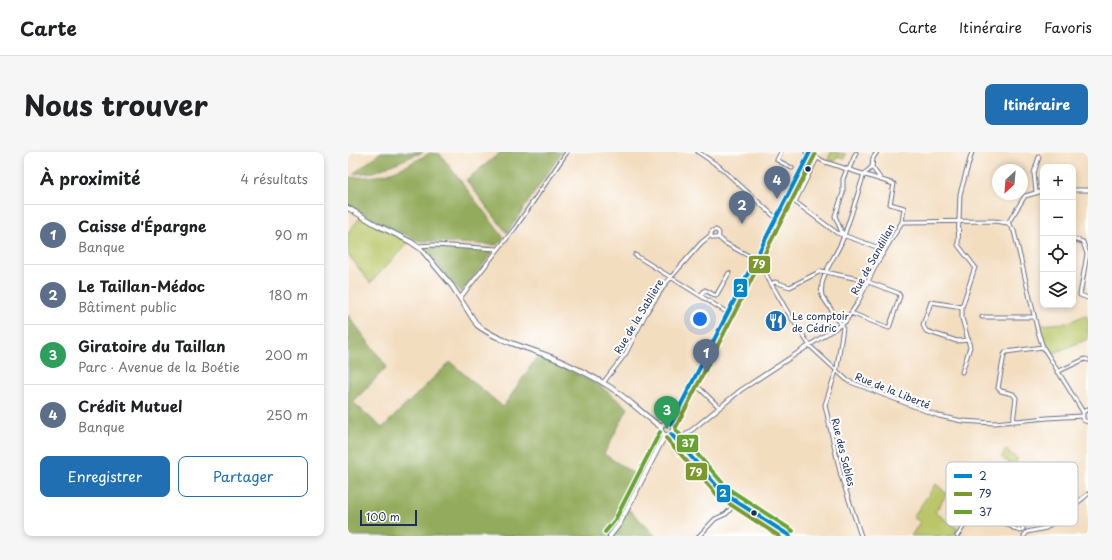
<!DOCTYPE html>
<html lang="fr">
<head>
<meta charset="utf-8">
<style>
  :root { --surface:#fff; --page:#f6f6f6; --text:#202124; --muted:#757577; --line:#e0e0e0; --accent:#1f6fb2 }
  body { margin:0; font-family:"Playpen Sans",sans-serif; background:var(--page); color:var(--text) }
  .controls { position:absolute; right:12px; top:12px; display:grid; overflow:hidden; border-radius:8px; box-shadow:0 2px 6px #0003 }
  .controls button { width:36px; height:36px; display:grid; place-items:center; padding:0; border:0; border-bottom:1px solid var(--line); background:var(--surface); color:var(--text); font:20px sans-serif }
  .compass { position:absolute; left:644px; top:12px; width:36px; height:36px; border-radius:50%; background:var(--surface); box-shadow:0 2px 6px #0003; rotate:206deg }
  .scale { position:absolute; left:12px; bottom:10px; width:57px; box-sizing:border-box; padding-left:4px; border:2px solid #1b2f5e; border-top:0; font-size:11px; line-height:14px; white-space:nowrap; color:#1b2f5e; -webkit-text-stroke:3px #fff; paint-order:stroke }
  .you { position:absolute; left:352px; top:167px; width:14px; height:14px; margin:-10px; border:3px solid #fff; border-radius:50%; background:#1a73e8; box-shadow:0 0 0 6px #1a73e833 }
  .badge { display:grid; place-items:center; width:26px; height:26px; border-radius:50%; background:var(--accent); color:#fff; font-size:13px; font-weight:700 }
  .pin { position:absolute; translate:-50% -33px; filter:drop-shadow(0 1px 2px #0008) }
  .pin::after { content:''; position:absolute; top:21px; width:14px; height:12px; background:inherit; clip-path:polygon(0 0,100% 0,50% 100%) }
  .list { margin:0; padding:0; list-style:none }
  h2 { display:flex; justify-content:space-between; align-items:center; height:52px; margin:0; padding:0 16px; font-size:17px }
  h2 small { font-size:13px; font-weight:400; color:var(--muted) }
  .list li { display:grid; grid-template-columns:26px 1fr auto; gap:12px; align-items:center; box-sizing:border-box; height:60px; padding:0 16px; border-top:1px solid var(--line) }
  .list b { display:block; font-size:15px; white-space:nowrap }
  .list p { margin:0; font-size:13px; white-space:nowrap; color:var(--muted) }
  .list em { font-size:13px; font-style:normal; color:var(--muted) }
  .actions { display:flex; gap:8px; padding:12px 16px }
  .actions a { flex:1; padding:9px 0; border:1px solid var(--accent); border-radius:8px; text-align:center; font-size:14px; color:var(--accent) }
  .actions .main { background:var(--accent); color:#fff }
  .icon { flex:none; width:22px; height:22px; fill:none; stroke:currentColor; stroke-width:2; stroke-linecap:round; stroke-linejoin:round }
  .map { position:relative; flex:none; width:740px; height:384px; overflow:hidden; border-radius:8px }
  header { display:flex; align-items:center; gap:24px; box-sizing:border-box; height:56px; padding:0 20px; background:var(--surface); border-bottom:1px solid var(--line) }
  header strong { font-size:19px }
  nav { display:flex; gap:22px; margin-inline-start:auto; font-size:14px }
  .intro { display:flex; align-items:center; justify-content:space-between; box-sizing:border-box; height:96px; padding:0 24px }
  h1 { margin:0; font-size:28px }
  .button { padding:10px 18px; border-radius:8px; background:var(--accent); color:#fff; font-size:14px; font-weight:700 }
  main { display:flex; gap:24px; padding:0 24px }
  aside { flex:1; background:var(--surface); border-radius:8px; box-shadow:0 2px 6px #0003 }
  .map>svg:first-child { display:block }
</style>
</head>
<body>
<header>
<strong>Carte</strong>
<nav><a>Carte</a><a>Itinéraire</a><a>Favoris</a></nav>
</header>
<div class="intro"><h1>Nous trouver</h1><a class="button">Itinéraire</a></div>
<main>
<aside>
<h2>À proximité<small>4 résultats</small></h2>
<ul class="list">
<li><span class="badge" style="background:#5c6f8a">1</span><div><b>Caisse d'Épargne</b><p>Banque</p></div><em>90 m</em></li>
<li><span class="badge" style="background:#5c6f8a">2</span><div><b>Le Taillan-Médoc</b><p>Bâtiment public</p></div><em>180 m</em></li>
<li><span class="badge" style="background:#2e9e5b">3</span><div><b>Giratoire du Taillan</b><p>Parc · Avenue de la Boétie</p></div><em>200 m</em></li>
<li><span class="badge" style="background:#5c6f8a">4</span><div><b>Crédit Mutuel</b><p>Banque</p></div><em>250 m</em></li>
</ul>
<div class="actions"><a class="main">Enregistrer</a><a>Partager</a></div>
</aside>
<div class="map">
<svg width="740" height="384" viewBox="0 0 740 384">
  <rect width="100%" height="100%" fill="#fff"/>
  <filter id="ink" filterUnits="userSpaceOnUse"><feTurbulence type="fractalNoise" baseFrequency=".025" numOctaves="2"/><feDisplacementMap in="SourceGraphic" scale="8" xChannelSelector="R" yChannelSelector="G"/><feConvolveMatrix kernelMatrix="1 2 1 2 8 2 1 2 1" color-interpolation-filters="sRGB"/></filter>
  <filter id="wash" filterUnits="userSpaceOnUse"><feTurbulence type="fractalNoise" baseFrequency=".012" numOctaves="4" result="noise"/><feDisplacementMap in="SourceGraphic" scale="16" xChannelSelector="R" yChannelSelector="G"/><feGaussianBlur stdDeviation="0.9" result="paint"/><feColorMatrix in="noise" values="0 0 0 0 0 0 0 0 0 0 0 0 0 0 0 0 0 1.4 0 .05"/><feComposite in="paint" operator="in"/></filter>
  <g filter="url(#wash)">
    <rect width="100%" height="100%" fill="#f3ddbf"/>
    <path fill="#bac668" stroke="#6a7a63" d="M483,0L498,2L496,7L489,4L487,10L480,8Z
      M13,65L61,90L22,131L0,102V80Z
      M738,163L740,168V187L703,202L694,186L691,173L718,171Z
      M658,298L670,307L665,314L653,305Z
      M588,332L599,342L587,360L610,377L605,384H563L572,370L565,365Z"/>
    <path fill="#93ab5c" stroke="#576d5d" d="M33,0H75L26,20L5,22Z
      M153,0H214L159,81L118,28Z
      M82,1L92,2L156,86L149,93L71,89L38,74L0,53V26L2,25C37,27 52,17 82,1Z
      M77,94L142,97L145,100L115,138L112,140L76,96Z
      M0,163L39,215L5,250L34,276L102,210L155,255L189,205L221,218L252,234L280,256L256,302L291,325L277,356L284,360L308,384H0Z"/>
  </g>
  <g filter="url(#ink)">
    <g fill="none" stroke-linecap="round" stroke-linejoin="round">
      <g stroke="#676c80" stroke-width="5">
        <path id="street" d="M350,0L372,15L428,66
          M433,0L429,8L444,16
          M458,0L477,10L546,32L542,52L556,56L554,70
          M524,15L532,26
          M501,17L508,1
          M725,38H740
          M688,40L686,21L691,5
          M439,44L489,81L537,98
          M447,50L469,6
          M554,70L646,69L660,71L666,79L690,180L695,195L735,260
          M660,71L677,44L695,39
          M363 82a4 4 0 1 1 8 0a4 4 0 1 1-8 0Z
          M495,83L487,64L495,41V27L499,17
          M370,85L377,91L410,109L439,159L462,194L500,229L591,264L614,269L646,271L699,266L734,264
          M725,87L735,90L739,102L732,143L740,146
          M69,94L86,93L149,97
          M287,103L380,161
          M423,132L427,130L442,135L473,119L515,128L550,141L552,144L541,176L503,161
          M353,143L357,138L368,144L381,121
          M112,146L167,76L219,0
          M614,155L583,150L575,173L578,179L609,189L621,188
          M634,165H686
          M614,220L622,195L614,166V155L627,115L610,93L612,42L624,0
          M709,220L737,207L740,208
          M345,230L371,255
          M255,231L278,201L298,161L318,131L353,91L363,83
          M740,257L735,260V268L740,270
          M665,270L668,246L665,242L653,239L650,236L656,203L658,200L695,195
          M329,290L393,238L497,170L509,152L529,111L554,70
          M626 361a5 5 0 1 1 10 0a5 5 0 1 1-10 0Z
          M650,358L653,353
          M637,362L647,365L669,378L672,379L675,377V374L650,358L646,364
          M351,384L367,367L378,362L388,351
          M513,384L493,324L477,253L489,216L495,175L474,144C470,125 487,106 494,89C502,68 509,44 516,22L524,15L525,6L529,0
          M609,384L621,367L627,363
          M676,384L679,380L698,376L740,342"/>
      </g>
      <g stroke="#676c80" stroke-width="6">
        <path id="secondary" d="M0,56L29,73L63,90L73,97L104,134L129,173C155,193 190,197 219,212C234,219 249,227 262,235C280,247 296,263 313,275
          M313 277a6 6 0 1 1 12 0a6 6 0 1 1-12 0Z
          M323,272L462,0
          M323,282L375,341L442,384
          M262,384L272,371L317,283"/>
      </g>
      <use href="#street" stroke="#fff" stroke-width="3"/>
      <use href="#secondary" stroke="#fff" stroke-width="4"/>
      <g stroke="#fff" stroke-width="7">
        <path id="bus-1" d="M323,272L462,0
          M323,282L375,341L442,384"/>
      </g>
      <g stroke="#fff" stroke-width="7">
        <path id="bus-2" d="M328,275L467,3
          M318,286L371,345L431,384"/>
      </g>
      <g stroke="#fff" stroke-width="7">
        <path id="bus-3" d="M328,278L379,336L445,379
          M257,380L267,368L312,280"/>
      </g>
      <use href="#bus-1" stroke="#0086cb" stroke-width="4"/>
      <use href="#bus-2" stroke="#7c982e" stroke-width="4"/>
      <use href="#bus-3" stroke="#68a332" stroke-width="4"/>
    </g>
  </g>
  <defs>
    <g id="restaurant-disc" transform="scale(1.15)"><circle r="9.5" fill="#1f6fb2" stroke="#fff"/><path d="M-5-6h1v4h1v-4h1v4h1v-4h1v5L-1.5 .5V6h-2V.5L-5-1ZM5-6V6H3V1.5H1.5Q1.5-4 5-6Z" fill="#fff"/></g>
  </defs>
  <g fill-rule="evenodd">
    <use href="#restaurant-disc" x="428" y="169"/>
  </g>
  <g fill="#1b2f5e" stroke="#fff" stroke-width="1.5">
    <circle cx="460" cy="17" r="3.5"/>
    <circle cx="406" cy="361" r="3.5"/>
  </g>
  <g text-anchor="middle" dominant-baseline="central" stroke-width="4" stroke-linejoin="round" paint-order="stroke">
    <g font-size="10" fill="#1b2f5e" stroke="#fff">
      <text transform="translate(524 107) rotate(-61)">Rue de Sandillan</text>
      <text transform="translate(290 164) rotate(-59)">Rue de la Sablière</text>
      <text transform="translate(545 238) rotate(22)">Rue de la Liberté</text>
      <text transform="translate(496 300) rotate(76)">Rue des Sables</text>
    </g>
    <g font-size="10" fill="#1b2f5e" stroke="#fff" text-anchor="start">
      <text x="444" y="163">Le comptoir<tspan x="444" dy="12">de Cédric</tspan></text>
    </g>
  </g>
  <rect x="598" y="310" width="132" height="64" rx="6" fill="#fff" stroke="#bbc1cf" stroke-width="1"/>
  <rect x="606" y="322" width="18" height="4" fill="#0086cb"/>
  <rect x="606" y="340" width="18" height="4" fill="#7c982e"/>
  <rect x="606" y="358" width="18" height="4" fill="#68a332"/>
  <g font-size="11" fill="#1b2f5e">
    <text x="631" y="328">2</text>
    <text x="631" y="346">79</text>
    <text x="631" y="364">37</text>
  </g>
  <g stroke="#fff" stroke-width="1.5">
    <rect x="400" y="103" width="23" height="19" rx="4" fill="#7c982e"/>
    <rect x="385" y="126" width="15" height="20" rx="4" fill="#0086cb"/>
    <rect x="328" y="282" width="23" height="19" rx="4" fill="#68a332"/>
    <rect x="337" y="310" width="23" height="19" rx="4" fill="#7c982e"/>
    <rect x="368" y="332" width="15" height="19" rx="4" fill="#0086cb"/>
  </g>
  <g font-size="11" text-anchor="middle" font-weight="bold" fill="#fff">
    <text x="411" y="116">79</text>
    <text x="392" y="140">2</text>
    <text x="340" y="295">37</text>
    <text x="348" y="324">79</text>
    <text x="375" y="345">2</text>
  </g>
</svg>
<div class="controls">
<button>+</button>
<button>−</button>
<button><svg class="icon" aria-label="locate" viewBox="0 0 24 24"><circle cx="12" cy="12" r="6"/><path d="M12 2v4M12 18v4M2 12h4M18 12h4"/></svg></button>
<button><svg class="icon" aria-label="layers" viewBox="0 0 24 24"><path d="M12 4l9 5-9 5-9-5zM3 14l9 5 9-5"/></svg></button>
</div>
<svg class="compass" viewBox="-18 -18 36 36"><path d="M0-13l5 13h-10z" fill="#e53935"/><path d="M0 13l5-13h-10z" fill="#757577"/></svg>
<div class="scale">100 m</div>
<div class="you"></div>
<div class="pin badge" style="left:358px;top:220px;background:#5c6f8a">1</div>
<div class="pin badge" style="left:394px;top:72px;background:#5c6f8a">2</div>
<div class="pin badge" style="left:319px;top:277px;background:#2e9e5b">3</div>
<div class="pin badge" style="left:429px;top:47px;background:#5c6f8a">4</div>
</div>
</main>
</body>
</html>
